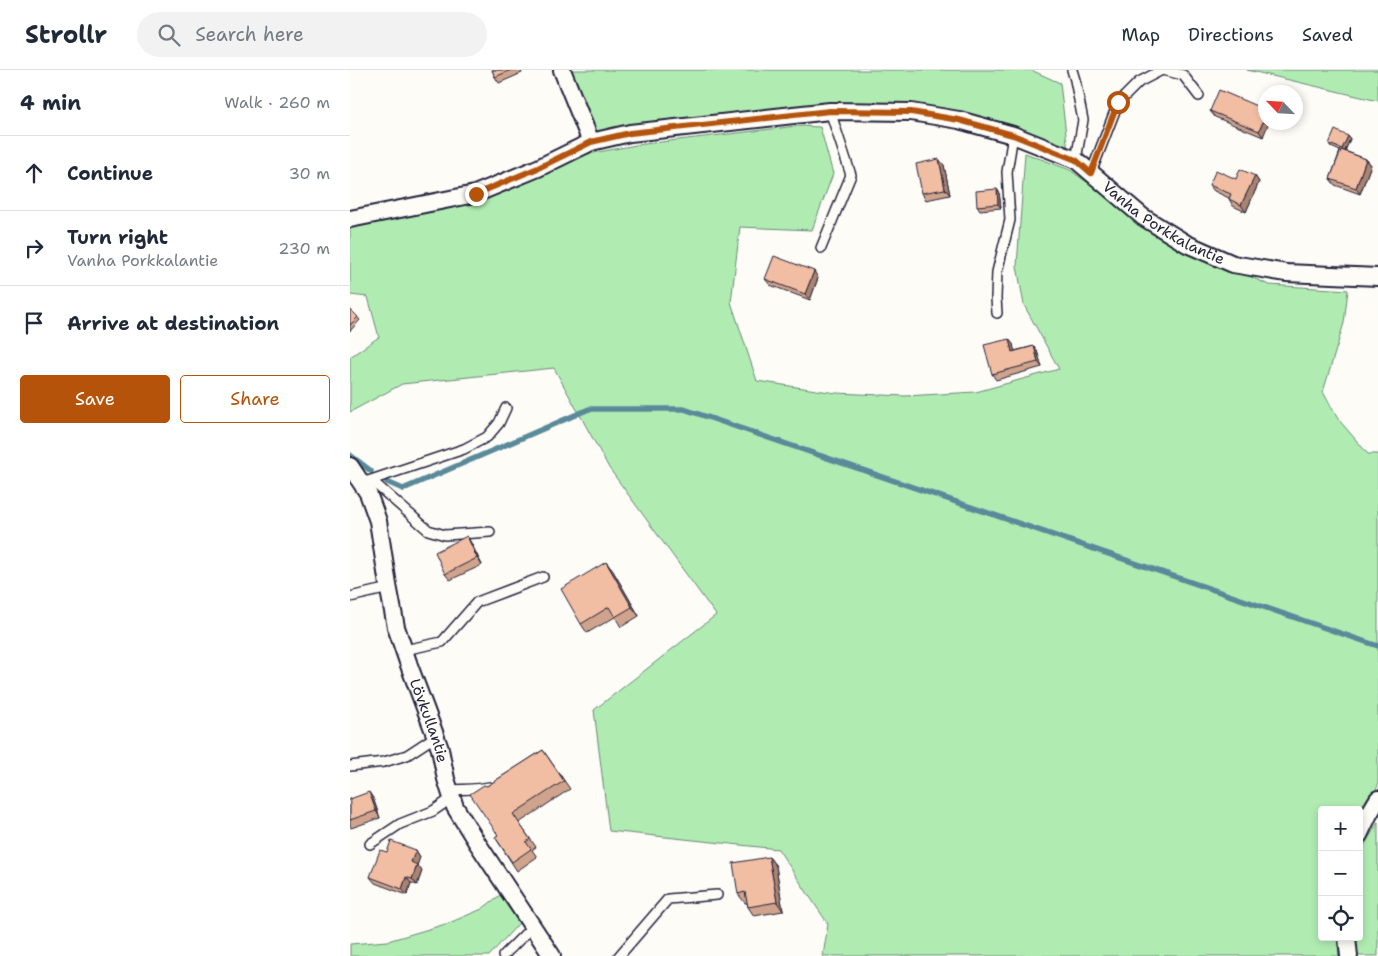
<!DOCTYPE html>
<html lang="en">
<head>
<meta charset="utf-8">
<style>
  :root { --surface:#fff; --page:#f2f2f3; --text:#1f2937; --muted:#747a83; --line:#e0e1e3; --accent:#b45309 }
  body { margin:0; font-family:"Shantell Sans",sans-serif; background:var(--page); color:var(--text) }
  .controls { position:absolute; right:15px; bottom:15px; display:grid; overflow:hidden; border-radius:5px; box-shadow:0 2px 8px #0003 }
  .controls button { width:45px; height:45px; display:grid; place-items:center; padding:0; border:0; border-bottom:1px solid var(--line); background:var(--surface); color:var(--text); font:25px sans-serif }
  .compass { position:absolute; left:908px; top:15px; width:45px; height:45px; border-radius:50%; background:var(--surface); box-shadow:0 2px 8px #0003; rotate:295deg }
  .stop { position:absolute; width:15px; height:15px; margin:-11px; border:4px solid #b45309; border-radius:50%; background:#fff }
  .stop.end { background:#b45309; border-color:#fff; box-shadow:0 1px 5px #0008 }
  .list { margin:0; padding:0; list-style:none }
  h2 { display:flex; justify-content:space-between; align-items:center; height:65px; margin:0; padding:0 20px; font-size:21px }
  h2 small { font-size:16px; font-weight:400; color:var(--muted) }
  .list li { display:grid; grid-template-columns:32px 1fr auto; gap:15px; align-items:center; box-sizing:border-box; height:75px; padding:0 20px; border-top:1px solid var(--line) }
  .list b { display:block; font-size:19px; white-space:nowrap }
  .list p { margin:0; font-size:16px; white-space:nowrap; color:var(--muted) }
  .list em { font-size:16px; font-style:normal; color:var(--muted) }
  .actions { display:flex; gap:10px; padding:15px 20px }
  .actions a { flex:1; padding:11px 0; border:1px solid var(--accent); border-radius:5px; text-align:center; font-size:18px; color:var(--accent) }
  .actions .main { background:var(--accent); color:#fff }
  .icon { flex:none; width:28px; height:28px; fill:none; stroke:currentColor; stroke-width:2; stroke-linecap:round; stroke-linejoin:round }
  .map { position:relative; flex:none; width:1028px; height:886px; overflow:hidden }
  header { display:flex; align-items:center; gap:30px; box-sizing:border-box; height:70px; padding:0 25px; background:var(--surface); border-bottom:1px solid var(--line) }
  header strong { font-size:24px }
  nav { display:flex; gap:28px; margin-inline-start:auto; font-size:18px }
  .search { width:350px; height:45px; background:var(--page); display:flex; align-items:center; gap:12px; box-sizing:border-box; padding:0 18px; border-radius:28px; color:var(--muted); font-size:19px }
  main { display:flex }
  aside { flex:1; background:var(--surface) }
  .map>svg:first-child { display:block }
</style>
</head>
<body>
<header>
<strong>Strollr</strong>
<div class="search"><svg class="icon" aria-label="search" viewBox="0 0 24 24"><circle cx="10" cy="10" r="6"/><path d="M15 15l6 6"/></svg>Search here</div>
<nav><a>Map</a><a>Directions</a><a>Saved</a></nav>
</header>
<main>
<aside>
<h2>4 min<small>Walk · 260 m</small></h2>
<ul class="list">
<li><svg class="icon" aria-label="ahead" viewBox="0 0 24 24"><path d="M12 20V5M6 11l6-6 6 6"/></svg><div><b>Continue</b></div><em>30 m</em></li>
<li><svg class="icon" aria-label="right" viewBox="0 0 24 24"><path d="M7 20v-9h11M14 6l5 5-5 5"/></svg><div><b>Turn right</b><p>Vanha Porkkalantie</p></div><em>230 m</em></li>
<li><svg class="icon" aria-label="arrive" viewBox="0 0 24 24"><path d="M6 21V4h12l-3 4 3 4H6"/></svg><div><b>Arrive at destination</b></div></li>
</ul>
<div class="actions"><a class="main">Save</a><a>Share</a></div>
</aside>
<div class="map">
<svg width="1028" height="886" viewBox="0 0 1028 886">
  <rect width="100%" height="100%" fill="#fdfcf7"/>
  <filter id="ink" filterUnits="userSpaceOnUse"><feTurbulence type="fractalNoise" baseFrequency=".02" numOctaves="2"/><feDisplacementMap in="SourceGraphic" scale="10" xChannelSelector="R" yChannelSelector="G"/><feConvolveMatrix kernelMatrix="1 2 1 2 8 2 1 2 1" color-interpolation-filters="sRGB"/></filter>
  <g filter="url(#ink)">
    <path fill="#b0ecb2" stroke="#698776" d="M219,0H681L710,13L718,82L595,41L244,64Z
      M897,0H1028V31Z
      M447,56L470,57L483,104L462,160L390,157L381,232L407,311L486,323L555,326L626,322L709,299L674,235L667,196L675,83L720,100L818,170L919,215L998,220L994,253L973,322L988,349L1018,384H1028V716L1009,750V740H972V867H988V876L989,886H473L478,854L428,779L259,761L244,640L366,545L259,398L204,298L52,314L0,342V287L29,267L18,227L0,225V155L127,129L238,84L286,75Z
      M1028,752V886H1008L1005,867H1009V798L1014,776Z
      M150,825L169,853L139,886H0V874L38,871L99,853L132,839Z"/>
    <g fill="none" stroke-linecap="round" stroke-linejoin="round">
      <path stroke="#5a8a9a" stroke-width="5.5" d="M0,385L21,401
        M37,412L53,419L239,339H334L1028,576"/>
      <g stroke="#22223b" stroke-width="12">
        <path id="lane" d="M722,0L725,10L733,50L726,90
          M741,103L768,33L789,12L812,0L833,5L849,26
          M471,178L501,105L480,41
          M647,243L646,228L647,202L660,150L657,102L663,65
          M21,410L78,460L95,465L140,462
          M12,413L114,379L137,367L149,353L156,338
          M0,527L39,518
          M54,580L92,572L127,532L193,507
          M0,696L34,692L57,685L86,666
          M99,720C113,719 126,720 139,717
          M20,774L50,754L83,741L102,728
          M153,886L183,856
          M269,886L318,829L367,825"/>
      </g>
      <g stroke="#22223b" stroke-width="20">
        <g id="street">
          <path d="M212,0L241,72"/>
          <path id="s1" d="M0,149L125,124L188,98L241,72L280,63L480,41L561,42L609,50L663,65L726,90L793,147L837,174L883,194L936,203L1028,207"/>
          <path id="s2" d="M0,396L18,423L28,451L38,515L46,557L60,598L84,662L90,679L96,709L105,737L126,771L202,886"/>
          <path d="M1009,765L1019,744L1028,729"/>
          <path d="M997,867L999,886"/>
        </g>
      </g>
      <use href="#lane" stroke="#fdfcf7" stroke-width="9"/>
      <use href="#street" stroke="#fdfcf7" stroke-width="16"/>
    </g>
    <path fill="#cfa38c" stroke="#22223b" d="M142,0H171L172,3L149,13L145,7Z
      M916,40L913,67L865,47L860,41Z
      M998,66L1000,69L995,81L1016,89L1021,95L1010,124L985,115L980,109L990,81L981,77L979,74Z
      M594,95L600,125L576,130L572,123Z
      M905,106L909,112L896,142L883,136L879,129V128L864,121L859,115L886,109Z
      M647,119L649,122L651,138L630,140L627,136Z
      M468,208L460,230L420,215L415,209Z
      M0,239L10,250L0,261Z
      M663,274L664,281L684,276L687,281L692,297L646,310L642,304Z
      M117,466L121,473L132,495L100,510L95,504Z
      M256,492L263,501L289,546L271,557L265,547L237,563L231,554Z
      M193,680L220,719L169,753L186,777L182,780L187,787L167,801L145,767L148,765L137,716Z
      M23,728L30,748L1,758L0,756V729Z
      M66,780L70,787L67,795L72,801L67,815L61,813L57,825L25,813L20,807L37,782Z
      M419,787L426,796L433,841L404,846L398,837L397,833H395L388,824Z"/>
    <path fill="#a98472" stroke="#22223b" d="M916,45V52H919L913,67L909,61Z
      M998,66L1000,69L994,83L992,79Z
      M589,89L594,95L600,125L595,119Z
      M1016,89L1021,95L1010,124L1006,118Z
      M905,106L909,112L896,142L891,135Z
      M647,119L649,122L651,138L648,134Z
      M464,201L468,208L460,230L455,224Z
      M659,269L663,274L666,287L662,282Z
      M684,276L687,281L692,297L688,292Z
      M117,466L121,473L132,495L127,488Z
      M256,492L263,501L289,546L282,537Z
      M19,722L23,728L30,748L26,741Z
      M66,780L70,787L66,799L61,792Z
      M419,787L426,796L433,841L427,832Z
      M67,795L72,801L67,815L62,809Z
      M56,807L61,813L57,825L52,819Z"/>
    <path fill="#f1bda3" stroke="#22223b" d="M142,0H161L145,7Z
      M869,20L916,40V45L909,61L860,41Z
      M985,60L998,66L992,79L979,74Z
      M991,80L1016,89L1006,118L980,109Z
      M589,89L595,119L572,123L566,94Z
      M890,99L905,106L891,135L879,129L881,124L859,115L866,100L886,109Z
      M647,119L648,134L627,136L626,121Z
      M424,186L464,201L455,224L415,209Z
      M0,239L8,247L0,255Z
      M659,269L662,282L684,276L688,292L642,304L634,275Z
      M117,466L127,488L95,504L85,482Z
      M256,492L282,537L265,547L259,537L231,554L211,519Z
      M193,680L214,711L163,744L180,769L176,772L181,779L162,792L145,767L148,765L120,724L134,715L137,716Z
      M19,722L26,741L0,750V729Z
      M41,771L66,780L61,792L67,795L62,809L56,807L52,819L20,807L30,780L37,782Z
      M419,787L427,832L398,837L395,822L388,824L383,793Z"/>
  </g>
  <g fill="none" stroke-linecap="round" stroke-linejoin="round" filter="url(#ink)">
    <path stroke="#b45309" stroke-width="6" d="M126,124L188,98L241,72L280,63L480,41L561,42L609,50L663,65L726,90L741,103L768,32"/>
  </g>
  <g text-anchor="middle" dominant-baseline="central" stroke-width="4" stroke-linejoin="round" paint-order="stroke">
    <g font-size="15" fill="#22223b" stroke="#fdfcf7">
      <text stroke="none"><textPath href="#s1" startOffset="858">Vanha Porkkalantie</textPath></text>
      <text stroke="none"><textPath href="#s2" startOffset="269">Lövkullantie</textPath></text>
    </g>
  </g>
</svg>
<div class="controls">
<button>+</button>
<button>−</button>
<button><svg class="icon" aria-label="locate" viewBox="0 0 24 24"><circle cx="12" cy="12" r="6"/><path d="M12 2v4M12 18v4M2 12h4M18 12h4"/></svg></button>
</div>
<svg class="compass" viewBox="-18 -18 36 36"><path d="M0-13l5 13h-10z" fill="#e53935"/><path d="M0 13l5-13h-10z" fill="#747a83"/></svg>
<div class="stop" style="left:768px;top:32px"></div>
<div class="stop end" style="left:126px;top:124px"></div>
</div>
</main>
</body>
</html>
